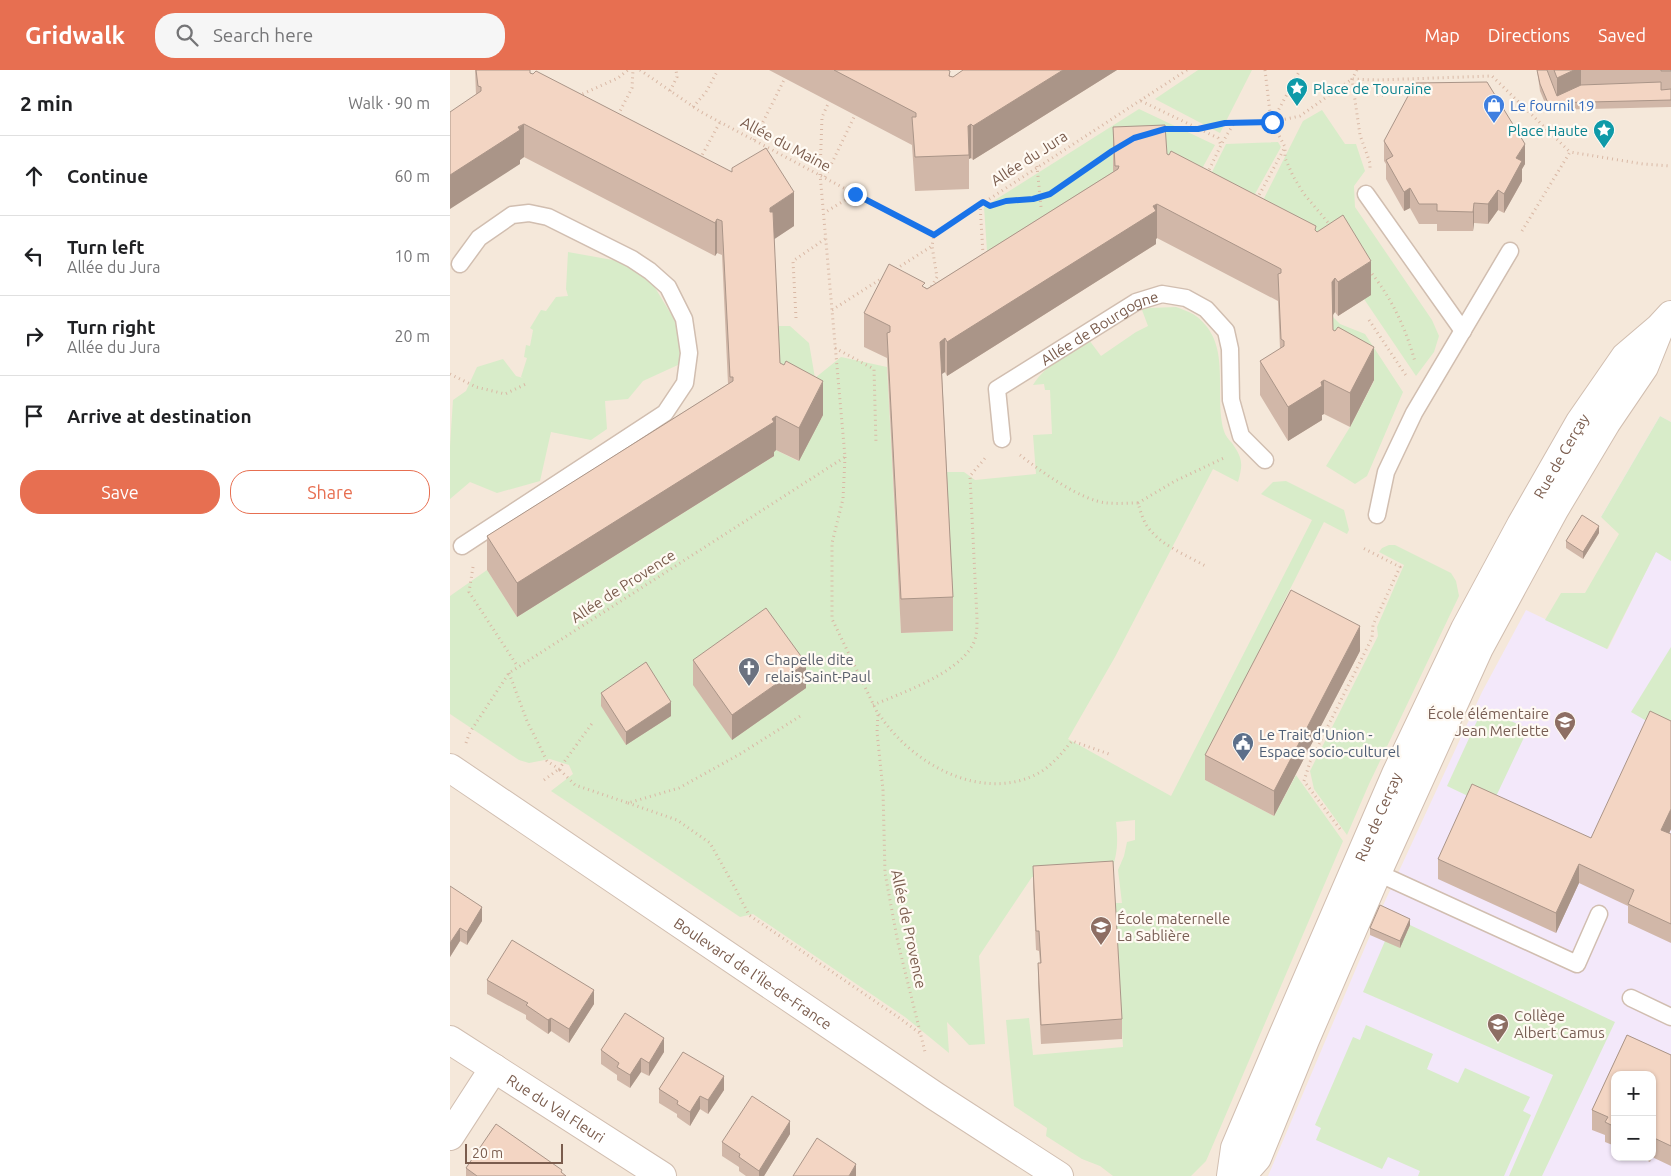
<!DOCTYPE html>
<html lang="en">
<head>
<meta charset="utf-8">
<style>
  :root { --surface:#fff; --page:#f6f6f6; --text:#202124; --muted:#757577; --line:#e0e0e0; --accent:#e76f51 }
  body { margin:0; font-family:Ubuntu,sans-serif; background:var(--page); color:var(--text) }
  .controls { position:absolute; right:15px; bottom:15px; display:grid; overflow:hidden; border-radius:10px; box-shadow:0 1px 4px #0004 }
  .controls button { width:45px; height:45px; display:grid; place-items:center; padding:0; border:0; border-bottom:1px solid var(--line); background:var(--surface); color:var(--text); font:25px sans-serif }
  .scale { position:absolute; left:15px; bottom:12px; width:98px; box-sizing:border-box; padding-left:5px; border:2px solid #7a5c4d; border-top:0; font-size:14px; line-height:18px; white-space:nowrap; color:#7a5c4d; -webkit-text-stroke:4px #fffaf3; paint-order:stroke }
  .stop { position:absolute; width:15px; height:15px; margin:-11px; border:4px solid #1a73e8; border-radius:50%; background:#fff }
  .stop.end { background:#1a73e8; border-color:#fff; box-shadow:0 1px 5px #0008 }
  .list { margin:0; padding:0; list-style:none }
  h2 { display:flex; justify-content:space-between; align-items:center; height:65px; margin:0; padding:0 20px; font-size:21px }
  h2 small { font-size:16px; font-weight:400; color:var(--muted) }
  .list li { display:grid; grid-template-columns:32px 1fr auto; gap:15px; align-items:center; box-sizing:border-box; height:80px; padding:0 20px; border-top:1px solid var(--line) }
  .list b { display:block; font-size:19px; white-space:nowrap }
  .list p { margin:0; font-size:16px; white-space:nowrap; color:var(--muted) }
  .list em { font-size:16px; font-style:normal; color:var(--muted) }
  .actions { display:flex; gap:10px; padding:15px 20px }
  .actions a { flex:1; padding:11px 0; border:1px solid var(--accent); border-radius:20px; text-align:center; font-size:18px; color:var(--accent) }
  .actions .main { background:var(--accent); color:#fff }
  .icon { flex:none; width:28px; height:28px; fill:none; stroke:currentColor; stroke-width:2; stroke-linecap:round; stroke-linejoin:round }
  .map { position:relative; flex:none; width:1221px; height:1106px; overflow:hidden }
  header { display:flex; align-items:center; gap:30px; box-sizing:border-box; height:70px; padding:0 25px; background:var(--accent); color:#fff }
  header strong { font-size:24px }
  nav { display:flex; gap:28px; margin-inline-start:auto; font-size:18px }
  .search { width:350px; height:45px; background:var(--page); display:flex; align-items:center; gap:12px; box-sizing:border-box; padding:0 18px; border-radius:20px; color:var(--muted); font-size:19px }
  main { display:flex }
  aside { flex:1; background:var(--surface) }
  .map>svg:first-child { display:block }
</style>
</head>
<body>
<header>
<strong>Gridwalk</strong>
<div class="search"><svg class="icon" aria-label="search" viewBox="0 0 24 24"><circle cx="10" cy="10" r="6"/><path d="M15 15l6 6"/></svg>Search here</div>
<nav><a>Map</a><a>Directions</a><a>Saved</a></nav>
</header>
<main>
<aside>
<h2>2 min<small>Walk · 90 m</small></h2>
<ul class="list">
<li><svg class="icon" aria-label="ahead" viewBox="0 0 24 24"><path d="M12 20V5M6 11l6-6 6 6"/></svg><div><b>Continue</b></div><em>60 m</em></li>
<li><svg class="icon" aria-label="left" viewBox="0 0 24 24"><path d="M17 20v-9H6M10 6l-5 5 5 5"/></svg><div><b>Turn left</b><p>Allée du Jura</p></div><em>10 m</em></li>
<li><svg class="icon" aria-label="right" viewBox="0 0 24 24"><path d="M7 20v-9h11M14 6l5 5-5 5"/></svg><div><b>Turn right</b><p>Allée du Jura</p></div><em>20 m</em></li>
<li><svg class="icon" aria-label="arrive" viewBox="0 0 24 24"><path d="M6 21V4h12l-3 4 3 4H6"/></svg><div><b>Arrive at destination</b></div></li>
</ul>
<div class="actions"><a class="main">Save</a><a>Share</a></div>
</aside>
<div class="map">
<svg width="1221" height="1106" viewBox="0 0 1221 1106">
  <rect width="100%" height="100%" fill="#fdf6ec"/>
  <path fill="#f5e8da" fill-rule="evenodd" d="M0,0H1221V1106H0ZM1165,1005H1202V1087H1165Z"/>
  <path fill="#f3e8fa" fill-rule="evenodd" d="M1210,346L1221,352V1106H818L930,842L1032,622L1076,540L1158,579L1206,481L1151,447ZM1165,1005H1202V1087H1165Z"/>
  <path fill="#d8ecc9" d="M748,0H802L770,63L705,29Z
    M689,39L765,75L738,124L665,129L547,209L537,181L534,137Z
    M872,40L895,74H906L915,101L904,116L905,137L982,250L989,266L984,282L966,306L914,229L800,156L853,51Z
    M828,72L831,77L790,151L748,130L776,74Z
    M118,182L174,192L204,216L224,249L235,281L230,294L193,311L178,329L155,331L157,359L141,370L101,362L90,411L47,423L20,412L0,429V376L3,330L16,321L27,297L53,289L66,306L73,308L71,307L77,288L74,287L76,275L80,276L83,260L80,258L91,240L96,241L106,227L118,226L116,219Z
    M726,237C731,239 738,241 743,244C784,271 763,321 774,361C775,365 779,370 782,373C793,389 793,394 788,412L763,399L665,587L618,669L721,726L862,450L811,424L823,412L836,411L894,440L899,460L897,464L874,452L830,539L841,545L755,710L824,746L846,705L893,771L756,1091L741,1106H663L650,1096L632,1089L596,1066L597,1058L564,1036L556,950L579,948L583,985L673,977L664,833H672L668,800L674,786L677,772L685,770V750L666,752C668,770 668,784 661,801L582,807L529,886L535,974L519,975L497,952L499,983L455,947L303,844L290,847L101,721L123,704L119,695L100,689L79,693L69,690L0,644V526L37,500L67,547L324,386L322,383L326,380L348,391L330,327L326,256H340L359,273L365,308L391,287L437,297L451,563L503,561L495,402H514L525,410L586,404L583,365L602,364L600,320H595L594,314L583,315C596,294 619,283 639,270L651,286L686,262L698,256L692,240L699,238Z
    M882,246L890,254L915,264L953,322L917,406L905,414L876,396L900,357L924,311L883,293Z
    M1210,346L1221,352V491L1206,482L1157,579L1095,550L1111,523H1135L1169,464L1151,447Z
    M939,475H945L1001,503L1006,511L1009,526L919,714L897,765L864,719L860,701L928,566L927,557L954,495L929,482L932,478Z
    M1221,577V665L1181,642Z
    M1033,638L1078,659L1041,737L997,716Z
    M960,855L1165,952L1092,1106H1059L1103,1005L913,922L935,871Z
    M916,955L983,984L977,999L1008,1013L1015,998L1080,1027L1073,1041L1081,1045L1054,1106H968L970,1101L938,1087L932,1099L866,1070L871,1058L865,1055L903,967L910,970Z"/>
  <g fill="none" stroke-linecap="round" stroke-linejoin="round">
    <g stroke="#d1beb0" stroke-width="19">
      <g id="service">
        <path d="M916,124L1013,261"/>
        <path d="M10,194L29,168L62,145L79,143L98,147L182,189L200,201L218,217L234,249L239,283L235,313L215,343L12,476"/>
        <path id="s1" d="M552,369L547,319L686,232L712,224L736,228L756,239L776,261L780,279L781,330L791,366L815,390"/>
        <path d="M927,445L936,402L964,343L1060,181"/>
        <path d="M919,799L1127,894L1149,844"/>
        <path d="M1181,928L1221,947"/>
      </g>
    </g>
    <g stroke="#d1beb0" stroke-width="30">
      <g id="minor">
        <path id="s2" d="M0,698L485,1026L609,1106"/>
        <path id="s3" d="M0,970L212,1106"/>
        <path d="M0,1066L44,998"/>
      </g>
    </g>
    <g stroke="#d1beb0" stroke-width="30">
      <g id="tertiary">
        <path id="s4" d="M781,1106L785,1078L834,963L946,704L1015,559L1071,455L1130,352L1175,287L1209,258L1221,245"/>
        <path d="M791,1106L807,1088L855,970L927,803L1029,578L1104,440L1156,353L1194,297L1208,262"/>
      </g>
    </g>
    <path stroke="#d9b8a5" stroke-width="3" stroke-dasharray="1 4" stroke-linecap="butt" d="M190,0L251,42L405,124L374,143
      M815,0L821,51
      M907,0L902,9L910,65L920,93V101
      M220,21L227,7L226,0
      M927,25H936
      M128,26L168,8L178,0
      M691,31L768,68L771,75
      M243,37L256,22L268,0
      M168,45L182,18L183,0
      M712,60L748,59L775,53L822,52L850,0
      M304,70L335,8
      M250,89L270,52
      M587,96L591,137
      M757,104L771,75L784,53
      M375,107L405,45
      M405,124L484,165L737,0
      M807,129L834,79
      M533,132L540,136L556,131L583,129L600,124L665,80
      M530,134L533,184
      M881,156L854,124L843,106L835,88V77L822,52L850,46L902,9L927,10L1042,6L1120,82
      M1072,161L1120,82L1193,94L1221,96
      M446,199L482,176L484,165
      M919,200C941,227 956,258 965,292
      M479,221L487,207L482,176
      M382,240L434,207
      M346,248L343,191L375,169
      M919,250L957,307
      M385,278L424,299L426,374
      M0,304L26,317L55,324L78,313
      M570,385C590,401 632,431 657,433C667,434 678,433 688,433C691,443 694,454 701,461C713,476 740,487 757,497
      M395,387L393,429L382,473V549L428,644L427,662L433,720L435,803L448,873L475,982
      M688,433L725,411L776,387
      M23,497L19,522L68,597
      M59,603L77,651L97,691L109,699L143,652
      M423,635C452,623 506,604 522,576C527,568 527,558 527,549L520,406L536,387
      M429,644C460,692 528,732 585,705C600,698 611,684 622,671L659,684
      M16,673L20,662L59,603L395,387L370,104L372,47L378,34
      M94,710L109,699L125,715L178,733L229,718L290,684L352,645
      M178,733L227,750L260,773L284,816L299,845L448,947L472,965
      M890,759L854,711L860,692L922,568L923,555L950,497L911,477"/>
    <use href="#service" stroke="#fff" stroke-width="16"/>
    <use href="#minor" stroke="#fff" stroke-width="28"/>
    <use href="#tertiary" stroke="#fff" stroke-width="28"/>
  </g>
  <path fill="#d1b7a8" d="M25,0H80V3L344,156L324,169L330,293L373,345L349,391L326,380L324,382V386L67,547L37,500V466L278,314L272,185L267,183L265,186L74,87L70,90V94L26,25Z
    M319,0H498L500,6L503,7L513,0H667L523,90L521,88L519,89V119L465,121L462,75Z
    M1087,0H1221V37L1098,40L1090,21Z
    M663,57L717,84L866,161L921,225L888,246L885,242L883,245V260L924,310L900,357L874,344L872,345V350L838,371L810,325V291L830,279L828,231L707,168L706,169V174L497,306L495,302L492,304L503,527V561L451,563L437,288L414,277V243L475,217L477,219L663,102Z
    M934,71L1075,94L1072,99V111L1054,143L1048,140L1038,154L1024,153L1023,161H987V154H969L960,138L954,141L936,109V94L934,91Z
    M1149,463L1133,489L1116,478V471Z
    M910,581L824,746L755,710V685Z
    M243,590L356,618L282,670L243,615Z
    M151,623L221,646L176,675L151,636Z
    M1221,651V759L1219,764H1221V873L1178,853V836L1129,813L1106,863L988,809V789L1141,768Z
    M583,796L672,949V969L591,974L588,913V893H590L589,881L586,880L583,815Z
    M0,816L32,851L17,875L10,871L0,887Z
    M960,855L950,878L920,865V858Z
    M37,910L144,934L119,973L101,961L98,964L76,949V945L37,924Z
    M1177,965L1221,985V1096L1202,1087V1005H1165V1076L1155,1072V1065L1142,1060V1040Z
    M151,980L214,982L199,1006L191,1002L180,1018L167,1010V1005L151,994Z
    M209,1019L274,1020L258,1044L250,1039L240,1056L227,1047V1044L209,1033Z
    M340,1064L314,1106H296L289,1101V1097L272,1086V1072Z
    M1189,1087H1202L1200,1092Z
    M16,1098L112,1103L116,1106H16Z"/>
  <path fill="#aa9588" d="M613,0H667L523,90V56Z
    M1124,0H1131V22L1107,33V8Z
    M74,54V87L70,90V94L0,139V105Z
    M521,54V88L519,89L518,56Z
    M1075,74V94L1072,99V111L1054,143V124L1066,88Z
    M960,118V138L954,141V122Z
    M1048,120V140L1038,154V134Z
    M344,122V156L320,172V138Z
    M1024,133V153L1023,161V142Z
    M707,134V168L706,169V174L497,306V272Z
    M267,149V183L265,186V153Z
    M921,191V225L888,246V212Z
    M885,208V242L882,246V212Z
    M495,268V302L490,305V272Z
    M924,277V310L900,357V323Z
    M874,310V344L872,345V350L838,371V337Z
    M373,311V345L349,391V358Z
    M326,346V380L324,382V386L67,547V513Z
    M1149,456V463L1133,489V482Z
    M910,556V581L824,746V721Z
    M356,593V618L282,670V645Z
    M221,632V646L176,675V662Z
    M1221,739V759L1211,780V760Z
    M1129,794V813L1106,863V843Z
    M32,837V851L17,875V862Z
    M960,849V855L950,878V871Z
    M10,858V871L0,887V873Z
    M144,920V934L119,973V959Z
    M101,948V961L98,964V950Z
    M214,968V982L199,1006V993Z
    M191,988V1002L180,1018V1005Z
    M274,1006V1020L258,1044V1030Z
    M250,1026V1039L240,1056V1042Z
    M340,1051V1064L314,1106H309V1101Z
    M406,1094V1106H399Z"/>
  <path fill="#f3d5c3" stroke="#aa9588" d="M26,0H80V3L83,4L86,1L282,102V98L316,78L344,122L320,138V142H323L330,293L334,295L336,291L373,311L349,358L326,346L322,349L324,352L67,513L37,466L283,311V307H280L272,151L267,149L265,153L74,54L68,57L70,60L0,105V42L31,21V17L28,16Z
    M384,0H498L500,1L499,6L503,7L513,0H613L523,56L521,54L518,56L519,85L465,87L462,47H466V43Z
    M1087,0H1097L1107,26L1131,15L1211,12V20L1221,19V30L1098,33L1090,14Z
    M1104,0H1124L1107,8Z
    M1211,0H1221V1H1211Z
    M1037,12L1075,74L1066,88L1072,91L1054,124L1048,120L1038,134L1024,133L1023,142L987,141V134H969L960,118L954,122L936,90L943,86L934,71L965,13Z
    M715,55L717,84L719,85L721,81L800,122L866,156L865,160L867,162L893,145L921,191L888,212L885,208L882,212L883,260L885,261L888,257L924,277L900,323L874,310L871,312L872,316L838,337L810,291L834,276V271L831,269L828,204L831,203V199L707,134L703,136L706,141L497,272L495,268L490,272L503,527L451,529L437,263L440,262V256L414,243L439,194L475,213L472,216L477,219L668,99L669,96H665L663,57Z
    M1132,445L1149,456L1133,482L1116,471Z
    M841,520L910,556L824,721L755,685Z
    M316,538L356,593L282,645L243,590Z
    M196,592L221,632L176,662L151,623Z
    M1200,641L1221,651V739L1211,760L1221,764V854L1178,834L1184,820L1129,794L1106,843L988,789L1022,714L1141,768Z
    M663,791L672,949L591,955L588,893H591L589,861H586L583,796Z
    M0,816L32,837L17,862L10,858L0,873Z
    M930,835L960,849L950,871L920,858Z
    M62,870L144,920L119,959L101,948L98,950L76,935L78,933L37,910Z
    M175,943L214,968L199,993L191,988L180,1005L167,997L169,993L151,980Z
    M1177,965L1221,985V1076L1202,1067V1005H1165V1057L1155,1052L1158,1047L1142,1040Z
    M233,982L274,1006L258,1030L250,1026L240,1042L227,1034L228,1031L209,1019Z
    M302,1026L340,1051L309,1101L289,1087L290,1084L272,1072Z
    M46,1054L112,1100L111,1102L116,1106H27L16,1098Z
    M367,1068L406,1094L399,1106H343Z"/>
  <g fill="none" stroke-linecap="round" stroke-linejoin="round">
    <path stroke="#1a73e8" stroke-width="6" d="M405,124L484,165L533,132L540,136L556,131L583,129L600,124L662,81L684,68L698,64L715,59H748L775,53L822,52"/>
  </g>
  <defs>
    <g id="sight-pin" transform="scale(1.125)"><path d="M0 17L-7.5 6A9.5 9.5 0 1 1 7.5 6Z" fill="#0f9aa8" stroke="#fffaf3"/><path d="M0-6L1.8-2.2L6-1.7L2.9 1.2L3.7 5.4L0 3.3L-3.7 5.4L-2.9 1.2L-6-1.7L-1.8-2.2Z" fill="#fff"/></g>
    <g id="shop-pin" transform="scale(1.125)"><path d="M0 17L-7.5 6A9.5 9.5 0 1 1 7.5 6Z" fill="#3f7fe0" stroke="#fffaf3"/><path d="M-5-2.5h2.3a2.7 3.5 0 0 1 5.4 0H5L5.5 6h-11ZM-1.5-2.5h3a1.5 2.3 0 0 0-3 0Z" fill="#fff"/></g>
    <g id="church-pin" transform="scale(1.125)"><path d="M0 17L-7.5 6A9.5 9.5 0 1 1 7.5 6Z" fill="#6b7280" stroke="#fffaf3"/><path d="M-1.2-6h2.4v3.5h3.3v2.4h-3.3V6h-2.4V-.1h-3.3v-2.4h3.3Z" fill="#fff"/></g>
    <g id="school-pin" transform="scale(1.125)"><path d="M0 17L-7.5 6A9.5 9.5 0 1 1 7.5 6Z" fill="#8d6e63" stroke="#fffaf3"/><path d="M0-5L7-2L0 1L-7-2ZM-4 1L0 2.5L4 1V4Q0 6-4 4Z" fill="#fff"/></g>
    <g id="civic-pin" transform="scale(1.125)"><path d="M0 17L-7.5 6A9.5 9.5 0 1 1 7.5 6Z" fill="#5c6f8a" stroke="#fffaf3"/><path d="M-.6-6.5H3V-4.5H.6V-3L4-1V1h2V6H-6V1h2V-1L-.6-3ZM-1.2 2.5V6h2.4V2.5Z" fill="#fff"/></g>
  </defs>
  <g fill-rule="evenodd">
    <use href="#sight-pin" x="847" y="18"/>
    <use href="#shop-pin" x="1044" y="35"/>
    <use href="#sight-pin" x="1154" y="60"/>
    <use href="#church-pin" x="299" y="598"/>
    <use href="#school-pin" x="1115" y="652"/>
    <use href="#civic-pin" x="793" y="673"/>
    <use href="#school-pin" x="651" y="857"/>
    <use href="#school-pin" x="1048" y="954"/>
  </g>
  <g text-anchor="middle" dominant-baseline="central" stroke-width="4.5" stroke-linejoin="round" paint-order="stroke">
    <g font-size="15" fill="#0d838f" stroke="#fffaf3" text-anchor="start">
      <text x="863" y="18">Place de Touraine</text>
      <text x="1138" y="60" text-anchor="end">Place Haute</text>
    </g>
    <g font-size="15" fill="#366cbe" stroke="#fffaf3" text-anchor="start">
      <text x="1060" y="35">Le fournil 19</text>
    </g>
    <g font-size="15" fill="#7a5c4d" stroke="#fffaf3">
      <text transform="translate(336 74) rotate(28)">Allée du Maine</text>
      <text transform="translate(579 88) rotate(-33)">Allée du Jura</text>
      <text stroke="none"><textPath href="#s1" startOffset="170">Allée de Bourgogne</textPath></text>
      <text stroke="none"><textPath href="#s4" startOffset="794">Rue de Cerçay</textPath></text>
      <text transform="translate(173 516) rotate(-33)">Allée de Provence</text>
      <text stroke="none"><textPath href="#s4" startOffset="389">Rue de Cerçay</textPath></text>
      <text transform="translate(459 859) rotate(78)">Allée de Provence</text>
      <text stroke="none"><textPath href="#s2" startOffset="366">Boulevard de l'Île-de-France</textPath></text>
      <text stroke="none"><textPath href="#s3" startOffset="126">Rue du Val Fleuri</textPath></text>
    </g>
    <g font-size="15" fill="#5b616d" stroke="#fffaf3" text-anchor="start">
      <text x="315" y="589">Chapelle dite<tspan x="315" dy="17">relais Saint-Paul</tspan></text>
    </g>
    <g font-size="15" fill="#785e54" stroke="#fffaf3" text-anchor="start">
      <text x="1099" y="643" text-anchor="end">École élémentaire<tspan x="1099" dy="17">Jean Merlette</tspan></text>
      <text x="667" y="848">École maternelle<tspan x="667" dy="17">La Sablière</tspan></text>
      <text x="1064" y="945">Collège<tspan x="1064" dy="17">Albert Camus</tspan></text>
    </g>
    <g font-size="15" fill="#4e5e75" stroke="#fffaf3" text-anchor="start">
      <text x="809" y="664">Le Trait d'Union -<tspan x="809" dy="17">Espace socio-culturel</tspan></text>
    </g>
  </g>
</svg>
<div class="controls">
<button>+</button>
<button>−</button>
</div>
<div class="scale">20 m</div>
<div class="stop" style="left:822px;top:52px"></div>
<div class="stop end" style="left:405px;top:124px"></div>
</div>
</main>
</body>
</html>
